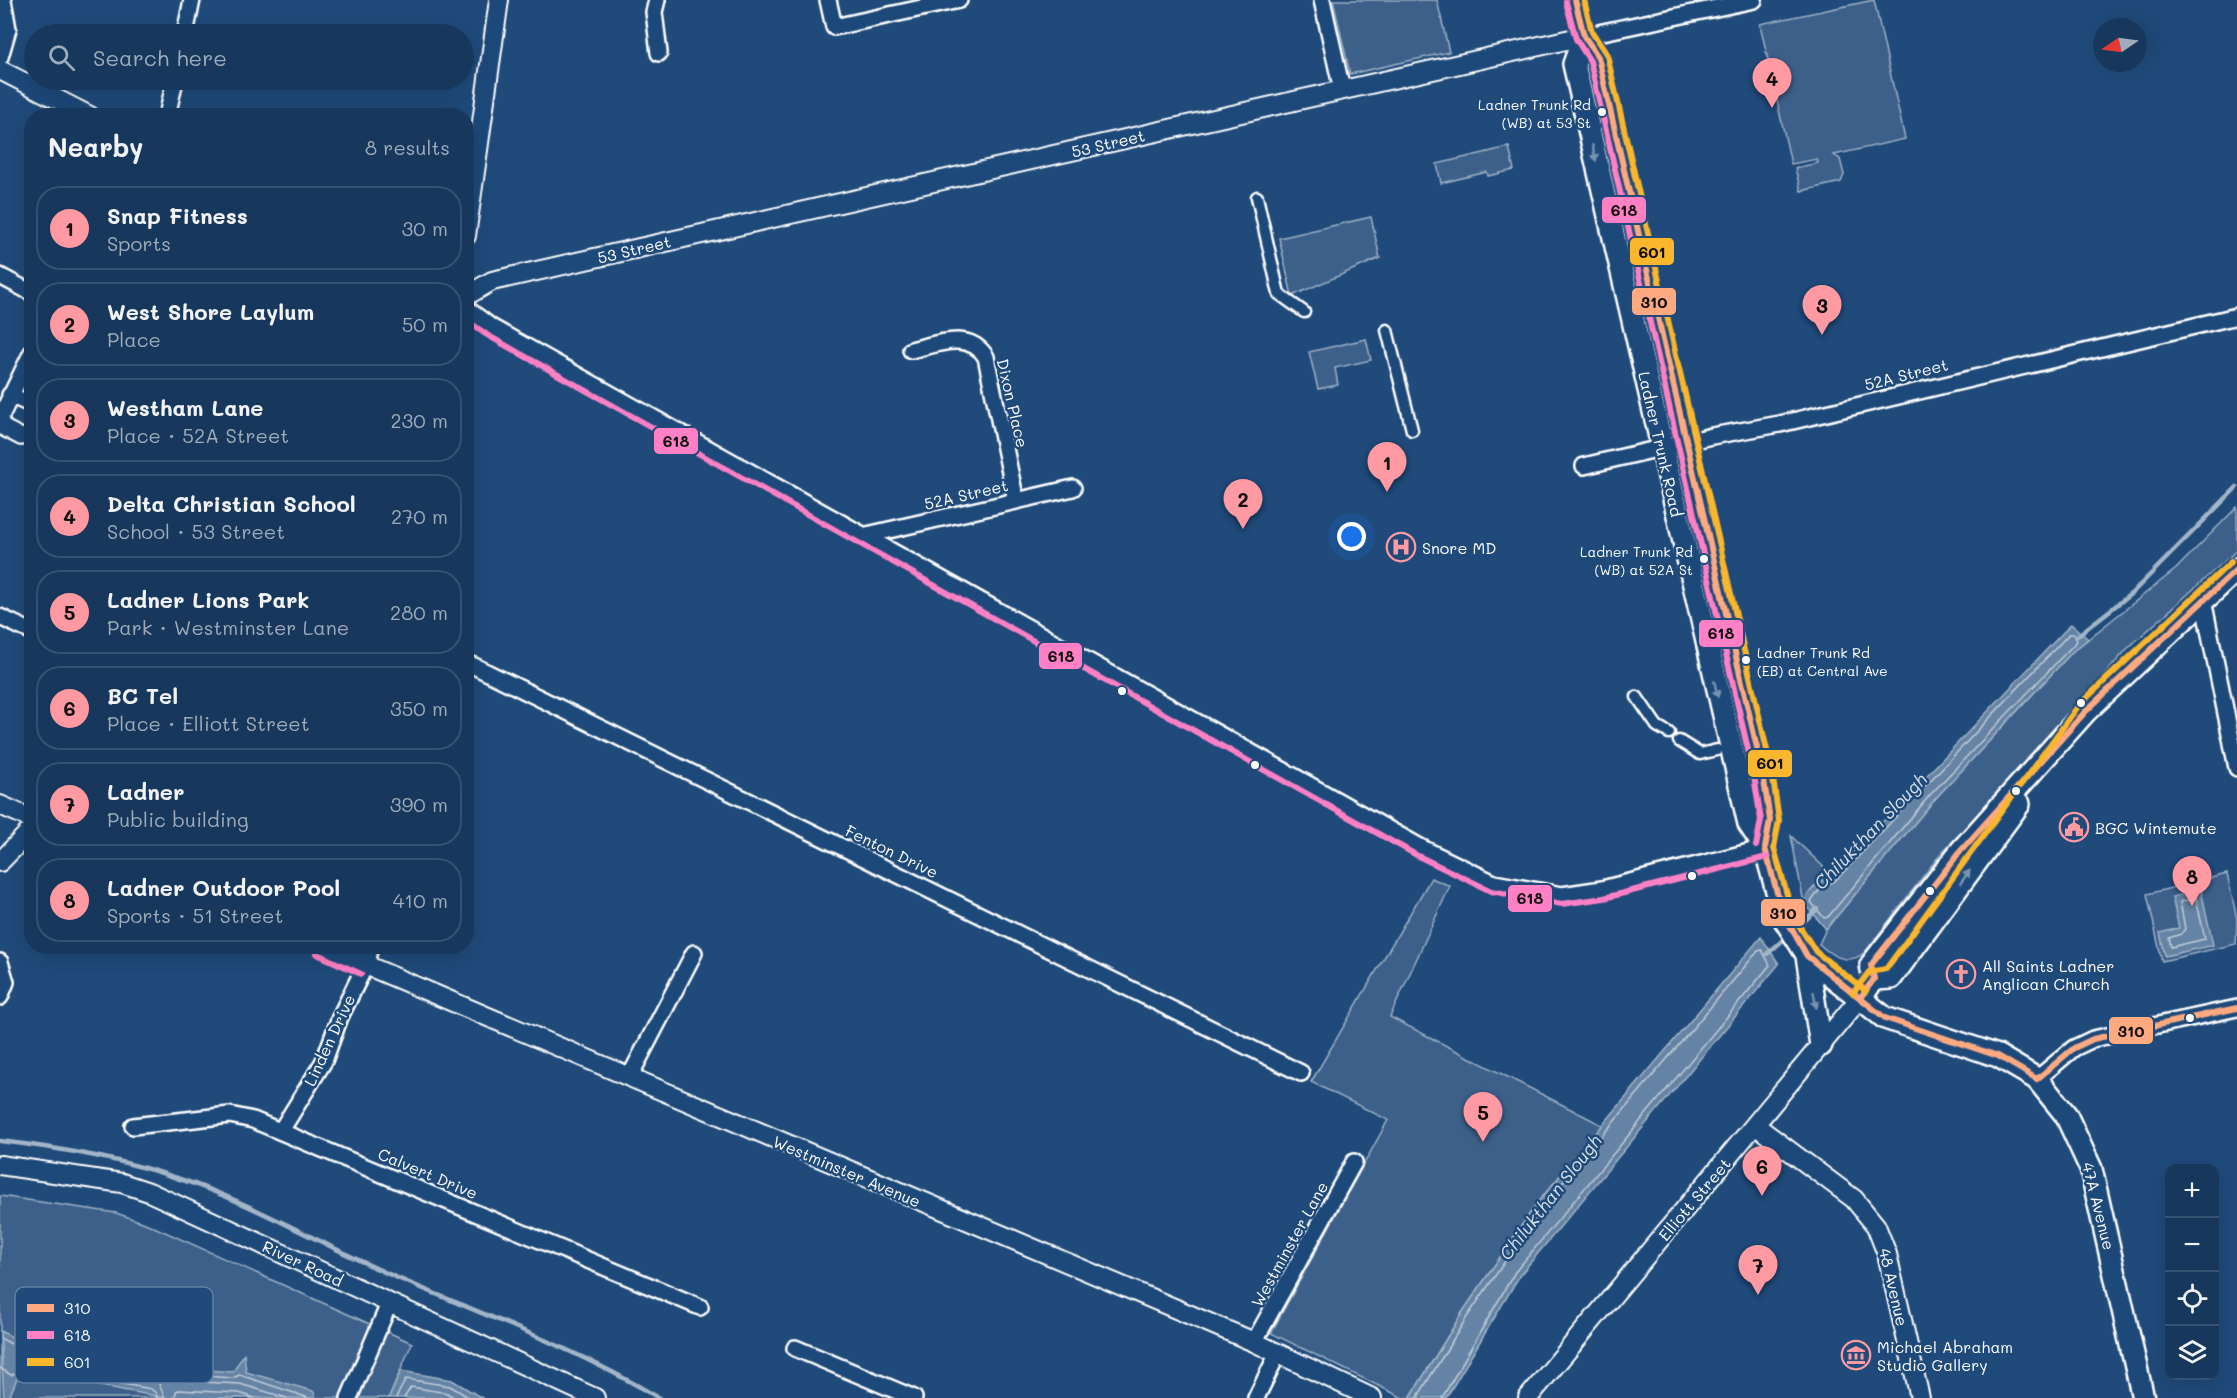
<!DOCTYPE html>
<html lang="en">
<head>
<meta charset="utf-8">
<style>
  :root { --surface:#17385c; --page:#244365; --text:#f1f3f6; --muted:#9eacbb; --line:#365272; --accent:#ff9aa2 }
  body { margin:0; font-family:Mali,sans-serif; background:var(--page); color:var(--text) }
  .controls { position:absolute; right:18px; bottom:18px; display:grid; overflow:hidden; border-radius:12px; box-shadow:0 6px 24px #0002 }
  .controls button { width:54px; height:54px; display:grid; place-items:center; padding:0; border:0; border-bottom:2px solid var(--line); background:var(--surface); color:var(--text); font:30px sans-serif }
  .compass { position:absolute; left:2093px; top:18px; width:54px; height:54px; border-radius:50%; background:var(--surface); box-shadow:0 6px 24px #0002; rotate:257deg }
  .you { position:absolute; left:1352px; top:537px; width:21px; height:21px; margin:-15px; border:4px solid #fff; border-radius:50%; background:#1a73e8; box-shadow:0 0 0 9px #1a73e833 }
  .badge { display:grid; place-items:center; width:39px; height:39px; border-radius:50%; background:var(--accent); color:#111; font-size:20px; font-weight:700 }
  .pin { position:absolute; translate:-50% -50px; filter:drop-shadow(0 2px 3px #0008) }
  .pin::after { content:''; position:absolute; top:32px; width:21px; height:18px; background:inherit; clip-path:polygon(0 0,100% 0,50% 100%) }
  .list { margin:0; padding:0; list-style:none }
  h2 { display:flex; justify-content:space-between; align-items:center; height:78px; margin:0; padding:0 24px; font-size:26px }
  h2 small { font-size:20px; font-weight:400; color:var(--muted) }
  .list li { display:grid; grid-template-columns:39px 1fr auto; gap:18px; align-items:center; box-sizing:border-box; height:84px; margin:0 12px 12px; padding:0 12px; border:2px solid var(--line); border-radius:24px }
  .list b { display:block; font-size:22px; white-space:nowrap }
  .list p { margin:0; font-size:20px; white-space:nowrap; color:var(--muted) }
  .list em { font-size:20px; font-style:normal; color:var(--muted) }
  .icon { flex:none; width:33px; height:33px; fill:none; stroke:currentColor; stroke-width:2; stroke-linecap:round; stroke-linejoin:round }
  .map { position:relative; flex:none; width:2237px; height:1398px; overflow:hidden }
  .search { position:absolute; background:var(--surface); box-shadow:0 6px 24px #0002; left:24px; top:24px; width:450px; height:66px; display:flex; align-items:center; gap:15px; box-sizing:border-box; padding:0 21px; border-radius:33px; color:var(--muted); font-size:22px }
  .panel { position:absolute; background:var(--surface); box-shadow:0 6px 24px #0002; left:24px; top:108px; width:450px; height:846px; border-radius:24px }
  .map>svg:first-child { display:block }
</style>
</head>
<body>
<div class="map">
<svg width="2237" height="1398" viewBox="0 0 2237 1398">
  <rect width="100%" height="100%" fill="#1f4a7a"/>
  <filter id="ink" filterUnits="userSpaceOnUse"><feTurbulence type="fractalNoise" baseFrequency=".0167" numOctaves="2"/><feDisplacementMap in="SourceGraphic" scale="12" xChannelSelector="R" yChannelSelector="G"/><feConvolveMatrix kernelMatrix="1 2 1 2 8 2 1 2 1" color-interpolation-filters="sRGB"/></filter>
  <g filter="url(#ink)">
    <path fill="#3c618b" stroke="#9eb0c5" stroke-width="1.5" d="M1333,0H1437L1449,52L1350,74Z
      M1874,0L1905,139L1834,155L1840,159L1844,175L1841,182L1801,191L1795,168L1818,163L1817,159L1791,164L1760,24Z
      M1509,147L1514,170L1488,176L1487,172L1441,183L1437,164Z
      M1371,217L1380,258L1292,296L1279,238Z
      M1366,339L1371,360L1335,368L1338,385L1318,389L1309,352Z
      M2237,507V550L2128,648L1997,797L1942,852L1865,952C1849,966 1833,957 1819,944L1826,929L1935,799L2073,651L2176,569Z
      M1791,836L1832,875L1816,885L1804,903Z
      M2227,874L2237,919L2236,944L2162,961L2147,894Z
      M1431,878L1450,886L1390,1017L1604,1126L1537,1203L1462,1313L1410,1398H1403L1271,1333L1388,1120L1311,1082Z
      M0,1196L116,1213L145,1223L412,1343L389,1398H0Z"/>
    <path fill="#6583a4" stroke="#a3b5c8" stroke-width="1.5" d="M2071,624L2088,639L2073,651L1935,799L1826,929L1804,903C1809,889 1819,881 1832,875Z
      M2201,890L2213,945L2165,956L2160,933L2179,928L2172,897Z
      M1761,937L1779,964L1520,1275L1446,1398H1410L1462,1313L1537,1203Z
      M0,1331C20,1341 49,1355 73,1354C82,1353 85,1350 95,1351L101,1362L233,1372L244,1354L246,1372L313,1391L316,1398H167L34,1374L17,1378L9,1398H4Z
      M401,1371L452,1380L482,1398H389Z"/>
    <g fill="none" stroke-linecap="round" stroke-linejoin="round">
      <path stroke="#c1cddb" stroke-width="1.5" d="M2069,634H2074L2077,641L1930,795L1828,917L1824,918L1811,902L1820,889L1837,879Z
        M2196,898L2205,939L2171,947L2169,938L2181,934L2185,929L2180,902Z
        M0,1338L25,1351L72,1360L90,1357L100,1368L232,1378L240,1375L309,1398
        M0,1368L11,1375L35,1368L151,1389L156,1393L157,1398
        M165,1398L159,1384L161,1380L240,1384L287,1398
        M174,1398L177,1390L239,1393L255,1398
        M396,1398L406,1379L450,1386L470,1398
        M404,1398L411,1387L447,1393L455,1398
        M1417,1398L1467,1317L1542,1207L1758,951L1762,950L1770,965L1515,1272L1442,1398"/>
      <path stroke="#a3b5c8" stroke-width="4.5" d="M2077,636L2132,593L2237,487
        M1797,928L1817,909
        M1767,954L1788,936
        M0,1141C61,1148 119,1158 177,1178C254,1203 325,1247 400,1279C487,1316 577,1349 659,1398"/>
      <g stroke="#fff" stroke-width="15">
        <path id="pedestrian" d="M1257,197L1279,294L1304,312
          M1387,330L1412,430
          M1637,697L1657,726L1669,733
          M1679,741L1700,754L1717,750"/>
      </g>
      <g stroke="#fff" stroke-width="20">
        <path id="minor" d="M657,0L654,12L659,53
          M828,0L834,27L959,0
          M1322,0L1342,90
          M185,34L192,0
          M1584,36L1754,0
          M0,57L8,29L3,0
          M167,116L175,80
          M0,276L32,293
          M466,308L491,327L1422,848L1494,883L1562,895L1602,889L1765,848
          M911,350C937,344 969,330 986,357L1016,501
          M10,395L32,405
          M0,418L32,352
          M0,420L4,428L21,437L32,435
          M1584,466L1712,436L1780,424L2237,316
          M867,535L1073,488
          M2203,600L2237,768
          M0,617L32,632
          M466,662L1301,1073
          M0,962L6,982L0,997
          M629,1078L694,953
          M2037,1079L2074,1048L2093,1039L2237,1008
          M133,1126L230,1115L253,1120L700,1307
          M282,1129L324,1061L340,1017L365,966
          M1254,1342L1354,1162
          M795,1348L914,1398
          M349,1398L389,1304
          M1256,1398L1278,1353"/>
      </g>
      <g stroke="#fff" stroke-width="22">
        <path id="tertiary" d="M0,70L90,116
          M466,236L499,0
          M466,296L492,281L1584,36
          M0,805L32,819
          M0,862L32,829
          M321,946L1254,1342L1372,1398
          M365,966L369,946
          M1755,1125L1854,1199L1876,1226L1887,1254L1920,1398
          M0,1165L122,1183L149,1192L595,1398
          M1528,1398L1860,998"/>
      </g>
      <g stroke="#fff" stroke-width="26">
        <path id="secondary" d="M1575,0L1584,36L1598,57L1763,774L1770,820L1765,848
          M1584,36L1574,64L1749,824L1765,848L1785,920L1809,958L1885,1018L1998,1056L2037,1079L2066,1115L2091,1169L2143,1398
          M1807,956L1821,1045
          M1874,979L1891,978L2019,804
          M1860,998L1874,979L1871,965L1959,853L2086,711L2237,569"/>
      </g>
      <use href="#pedestrian" stroke="#1f4a7a" stroke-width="10"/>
      <use href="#minor" stroke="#1f4a7a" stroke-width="15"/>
      <use href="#tertiary" stroke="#1f4a7a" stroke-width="18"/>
      <use href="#secondary" stroke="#1f4a7a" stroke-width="21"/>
      <g stroke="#1f4a7a" stroke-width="10">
        <path id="bus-1" d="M1575,0L1584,36L1598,57L1763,774L1770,820L1765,848L1782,911L1807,956L1885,1018L1998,1056L2037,1079
          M1860,998L1874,979L1871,965L1959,853L2086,711L2237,569
          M2037,1079L2074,1048L2093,1039L2237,1008"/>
      </g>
      <g stroke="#1f4a7a" stroke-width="10">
        <path id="bus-2" d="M1566,2L1576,39L1590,61L1754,776L1761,820L1756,846
          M466,320L487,335L1418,856L1491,891L1562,904L1604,898L1767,857
          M317,954L361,974"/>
      </g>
      <g stroke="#1f4a7a" stroke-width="10">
        <path id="bus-3" d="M1584,0L1592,32L1607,55L1772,772L1779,820L1774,848L1793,916L1816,952L1866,991
          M1853,993L1869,972L1886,969L2079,705L2231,562"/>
      </g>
      <use href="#bus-1" stroke="#ffa980" stroke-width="6"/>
      <use href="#bus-2" stroke="#ff80c5" stroke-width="6"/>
      <use href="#bus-3" stroke="#fab62d" stroke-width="6"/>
    </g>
    <defs><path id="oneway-solid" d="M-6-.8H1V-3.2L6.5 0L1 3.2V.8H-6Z" transform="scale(1.5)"/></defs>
    <g fill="#7992af">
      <use href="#oneway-solid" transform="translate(1594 153) rotate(77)"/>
      <use href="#oneway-solid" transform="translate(1716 689) rotate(77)"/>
      <use href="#oneway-solid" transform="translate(1965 877) rotate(-54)"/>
      <use href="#oneway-solid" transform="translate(1815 1000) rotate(80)"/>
    </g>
  </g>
  <defs>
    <g id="hospital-ring" transform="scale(1.5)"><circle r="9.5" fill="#1f4a7a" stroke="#ff9aa2" stroke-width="1.5"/><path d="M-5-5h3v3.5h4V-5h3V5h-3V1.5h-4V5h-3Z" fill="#ff9aa2"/></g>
    <g id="civic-ring" transform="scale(1.5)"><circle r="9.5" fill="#1f4a7a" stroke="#ff9aa2" stroke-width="1.5"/><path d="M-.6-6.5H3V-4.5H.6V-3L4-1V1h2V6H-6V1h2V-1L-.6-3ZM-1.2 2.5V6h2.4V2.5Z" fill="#ff9aa2"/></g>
    <g id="church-ring" transform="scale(1.5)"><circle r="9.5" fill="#1f4a7a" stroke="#ff9aa2" stroke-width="1.5"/><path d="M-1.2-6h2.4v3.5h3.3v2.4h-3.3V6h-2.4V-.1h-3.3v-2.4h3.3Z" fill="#ff9aa2"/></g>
    <g id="museum-ring" transform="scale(1.5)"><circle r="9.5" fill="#1f4a7a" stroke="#ff9aa2" stroke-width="1.5"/><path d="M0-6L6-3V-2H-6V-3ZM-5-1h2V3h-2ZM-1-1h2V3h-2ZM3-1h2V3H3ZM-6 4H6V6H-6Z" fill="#ff9aa2"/></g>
  </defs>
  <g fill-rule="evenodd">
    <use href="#hospital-ring" x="1401" y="547"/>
    <use href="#civic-ring" x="2074" y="827"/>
    <use href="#church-ring" x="1961" y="974"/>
    <use href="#museum-ring" x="1856" y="1355"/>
  </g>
  <g fill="#fff" stroke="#1f4a7a" stroke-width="2">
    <circle cx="1602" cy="112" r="5"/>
    <circle cx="1704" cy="559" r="5"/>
    <circle cx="1746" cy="660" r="5"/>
    <circle cx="1122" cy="691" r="5"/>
    <circle cx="2081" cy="703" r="5"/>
    <circle cx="1255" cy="765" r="5"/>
    <circle cx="2016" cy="791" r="5"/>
    <circle cx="1692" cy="876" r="5"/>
    <circle cx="1930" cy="891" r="5"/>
    <circle cx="2190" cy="1018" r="5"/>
  </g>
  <g text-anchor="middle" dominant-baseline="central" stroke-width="5" stroke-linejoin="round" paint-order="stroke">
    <g font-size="14" fill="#fff" stroke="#1f4a7a" text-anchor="end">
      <text x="1591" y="104">Ladner Trunk Rd<tspan x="1591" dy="18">(WB) at 53 St</tspan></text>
      <text x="1693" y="551">Ladner Trunk Rd<tspan x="1693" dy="18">(WB) at 52A St</tspan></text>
      <text x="1757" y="652" text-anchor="start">Ladner Trunk Rd<tspan x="1757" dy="18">(EB) at Central Ave</tspan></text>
    </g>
    <g font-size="16" fill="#fff" stroke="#1f4a7a">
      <text transform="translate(1108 143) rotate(-13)">53 Street</text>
      <text transform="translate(634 249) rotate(-13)">53 Street</text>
      <text transform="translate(1906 374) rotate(-14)">52A Street</text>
      <text transform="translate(1013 403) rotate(77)">Dixon Place</text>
      <text transform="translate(1661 444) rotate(77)">Ladner Trunk Road</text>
      <text transform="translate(966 494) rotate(-13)">52A Street</text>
      <text transform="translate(892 851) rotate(26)">Fenton Drive</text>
      <text transform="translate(329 1040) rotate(-65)">Linden Drive</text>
      <text transform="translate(847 1171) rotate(23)">Westminster Avenue</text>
      <text transform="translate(428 1173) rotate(23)">Calvert Drive</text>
      <text transform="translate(1694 1199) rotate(-50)">Elliott Street</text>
      <text transform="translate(2099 1206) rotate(76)">47A Avenue</text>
      <text transform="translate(1289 1244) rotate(-61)">Westminster Lane</text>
      <text transform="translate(303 1263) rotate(25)">River Road</text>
      <text transform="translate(1894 1287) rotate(77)">48 Avenue</text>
    </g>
    <g font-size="16" fill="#fff" stroke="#1f4a7a" text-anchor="start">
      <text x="1422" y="547">Snore MD</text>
      <text x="2095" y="827">BGC Wintemute</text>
      <text x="1982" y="965">All Saints Ladner<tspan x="1982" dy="18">Anglican Church</tspan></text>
      <text x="1877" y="1346">Michael Abraham<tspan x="1877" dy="18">Studio Gallery</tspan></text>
    </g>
    <g font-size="18" font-style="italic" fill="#d8e0e8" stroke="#1f4a7a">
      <text transform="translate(1870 831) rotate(-46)">Chilukthan Slough</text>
      <text transform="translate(1550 1197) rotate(-52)">Chilukthan Slough</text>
    </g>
  </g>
  <rect x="15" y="1287" width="198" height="96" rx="9" fill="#1f4a7a" stroke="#6280a2" stroke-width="1.5"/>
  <rect x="27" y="1304" width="27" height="8" fill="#ffa980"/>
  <rect x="27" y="1331" width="27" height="8" fill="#ff80c5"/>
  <rect x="27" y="1358" width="27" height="8" fill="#fab62d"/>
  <g font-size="16" fill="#fff">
    <text x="64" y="1314">310</text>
    <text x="64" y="1341">618</text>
    <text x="64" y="1368">601</text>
  </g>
  <g stroke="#1f4a7a" stroke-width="2">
    <rect x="1601" y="196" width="46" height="28" rx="6" fill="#ff80c5"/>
    <rect x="1629" y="237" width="46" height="29" rx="6" fill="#fab62d"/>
    <rect x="1631" y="287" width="46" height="29" rx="6" fill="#ffa980"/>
    <rect x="653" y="427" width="46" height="28" rx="6" fill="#ff80c5"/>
    <rect x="1698" y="619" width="46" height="29" rx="6" fill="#ff80c5"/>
    <rect x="1038" y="642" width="45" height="28" rx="6" fill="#ff80c5"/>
    <rect x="1747" y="749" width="46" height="29" rx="6" fill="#fab62d"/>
    <rect x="1507" y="884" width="46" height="29" rx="6" fill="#ff80c5"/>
    <rect x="1760" y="898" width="46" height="29" rx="6" fill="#ffa980"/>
    <rect x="2108" y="1016" width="46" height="29" rx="6" fill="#ffa980"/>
  </g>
  <g font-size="16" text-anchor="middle" font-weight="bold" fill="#111">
    <text x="1624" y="216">618</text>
    <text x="1652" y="258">601</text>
    <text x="1654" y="308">310</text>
    <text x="676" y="447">618</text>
    <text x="1721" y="639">618</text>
    <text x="1061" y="662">618</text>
    <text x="1770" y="769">601</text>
    <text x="1530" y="904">618</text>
    <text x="1783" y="919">310</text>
    <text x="2131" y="1037">310</text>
  </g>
</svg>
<div class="controls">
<button>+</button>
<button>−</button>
<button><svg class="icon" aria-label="locate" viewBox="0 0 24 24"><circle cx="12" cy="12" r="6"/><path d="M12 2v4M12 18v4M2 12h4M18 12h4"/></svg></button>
<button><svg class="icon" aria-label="layers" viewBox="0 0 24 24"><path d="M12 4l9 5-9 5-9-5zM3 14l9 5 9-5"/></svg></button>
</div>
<svg class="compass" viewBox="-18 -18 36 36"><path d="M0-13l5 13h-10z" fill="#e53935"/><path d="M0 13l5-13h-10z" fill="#9eacbb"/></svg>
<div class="you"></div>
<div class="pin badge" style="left:1387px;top:492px">1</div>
<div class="pin badge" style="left:1243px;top:529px">2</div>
<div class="pin badge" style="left:1822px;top:335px">3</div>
<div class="pin badge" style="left:1772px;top:108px">4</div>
<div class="pin badge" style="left:1483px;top:1142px">5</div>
<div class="pin badge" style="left:1762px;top:1196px">6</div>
<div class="pin badge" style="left:1758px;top:1295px">7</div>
<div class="pin badge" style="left:2192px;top:906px">8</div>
<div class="search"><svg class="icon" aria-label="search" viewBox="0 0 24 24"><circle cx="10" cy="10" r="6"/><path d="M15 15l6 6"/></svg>Search here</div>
<section class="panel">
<h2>Nearby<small>8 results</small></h2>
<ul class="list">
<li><span class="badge">1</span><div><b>Snap Fitness</b><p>Sports</p></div><em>30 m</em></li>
<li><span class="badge">2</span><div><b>West Shore Laylum</b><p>Place</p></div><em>50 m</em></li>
<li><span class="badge">3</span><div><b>Westham Lane</b><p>Place · 52A Street</p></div><em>230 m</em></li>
<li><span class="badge">4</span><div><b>Delta Christian School</b><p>School · 53 Street</p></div><em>270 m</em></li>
<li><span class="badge">5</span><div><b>Ladner Lions Park</b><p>Park · Westminster Lane</p></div><em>280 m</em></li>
<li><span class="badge">6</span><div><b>BC Tel</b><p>Place · Elliott Street</p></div><em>350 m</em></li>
<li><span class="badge">7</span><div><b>Ladner</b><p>Public building</p></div><em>390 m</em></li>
<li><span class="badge">8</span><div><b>Ladner Outdoor Pool</b><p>Sports · 51 Street</p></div><em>410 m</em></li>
</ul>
</section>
</div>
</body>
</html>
